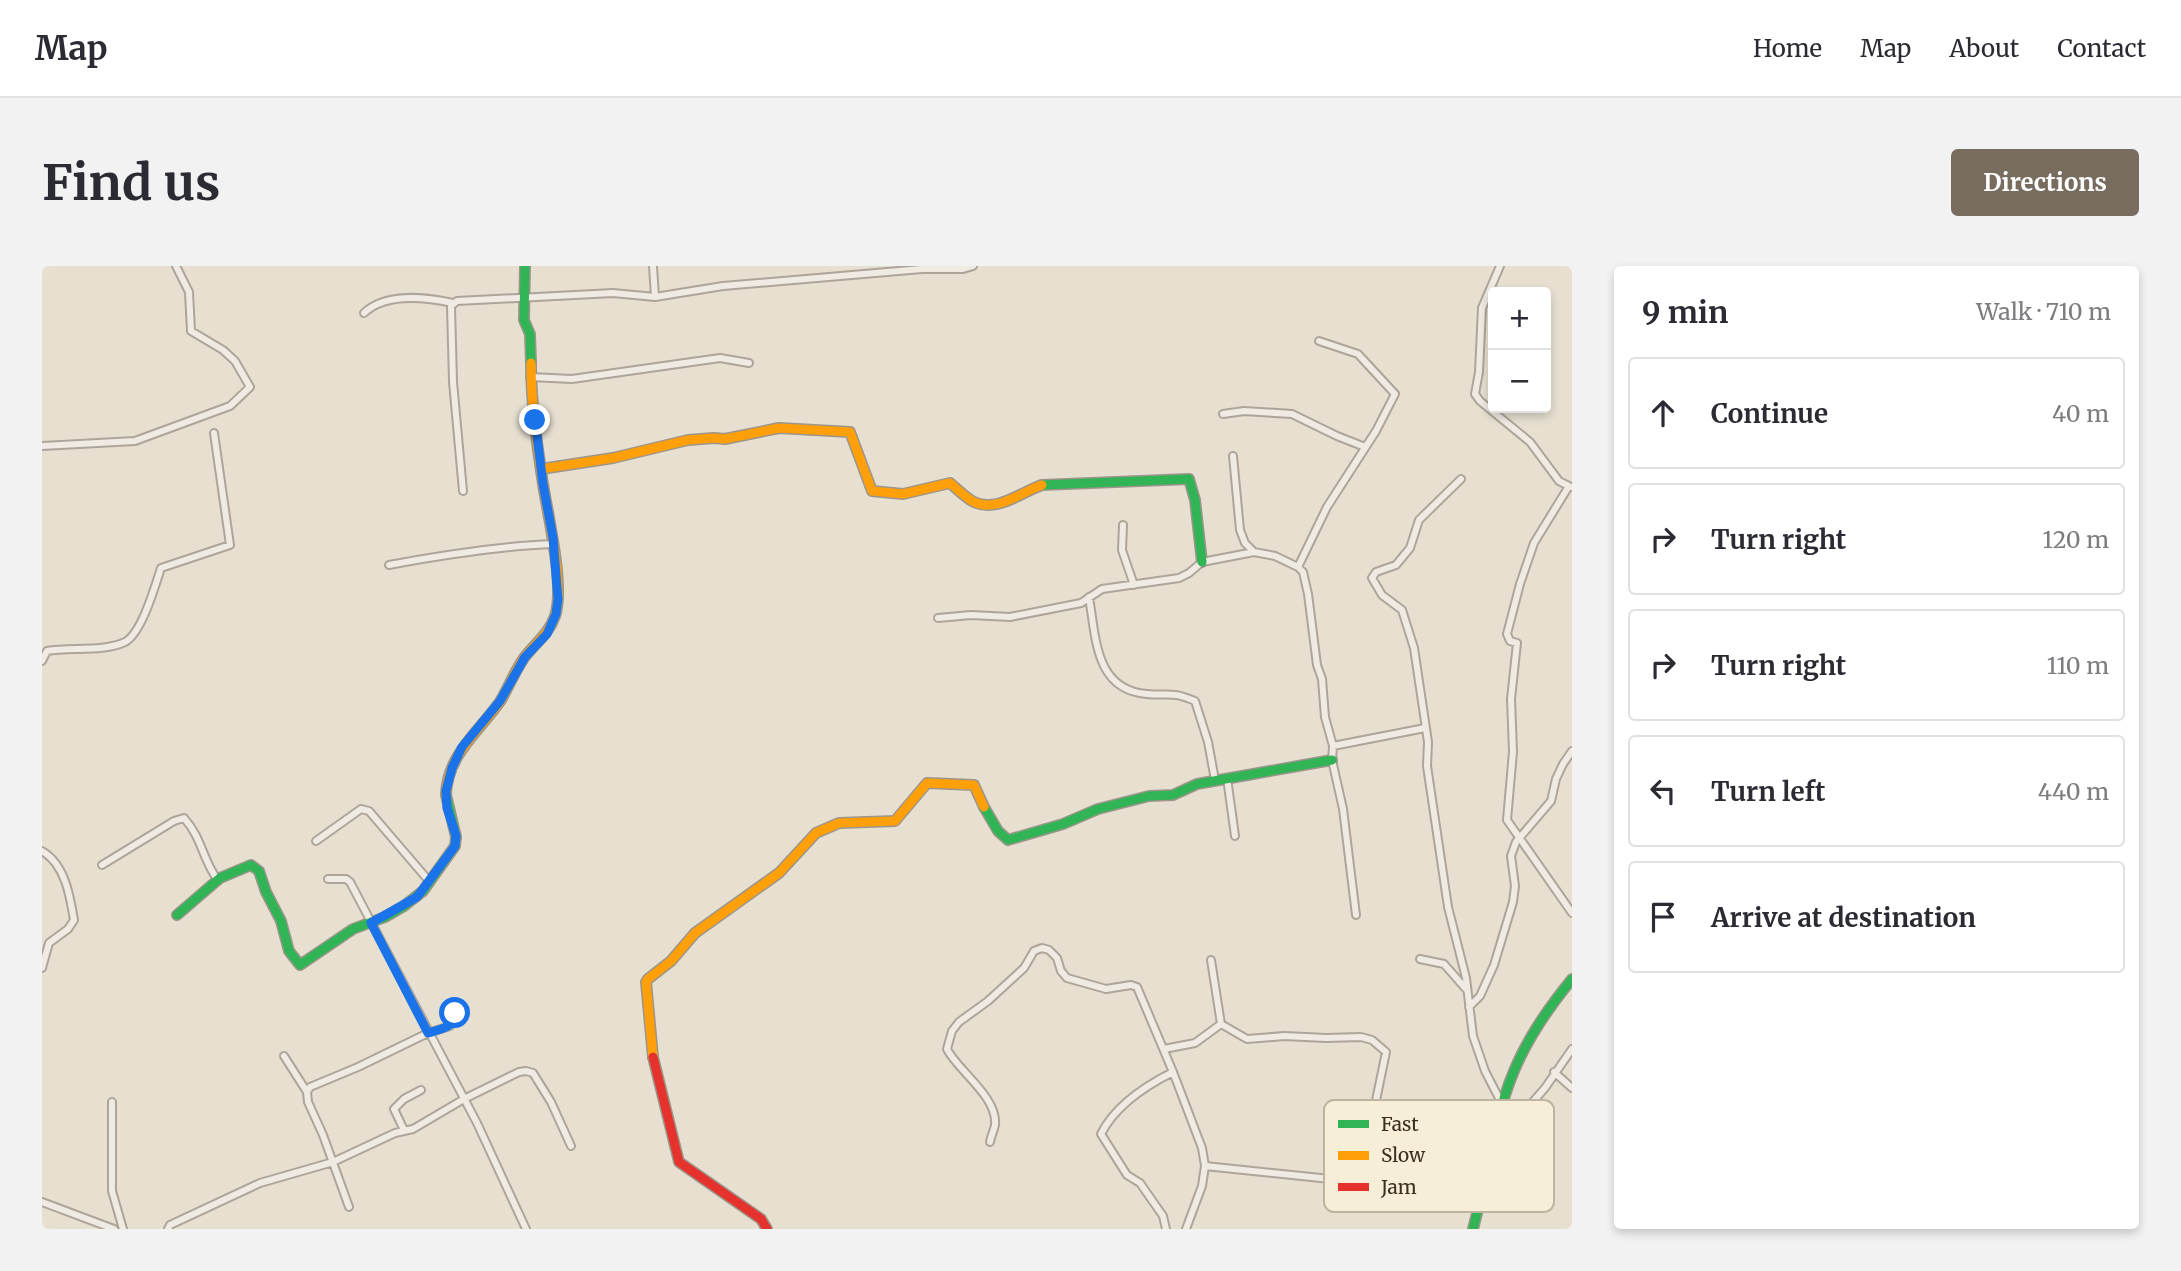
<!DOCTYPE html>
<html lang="en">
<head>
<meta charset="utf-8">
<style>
  :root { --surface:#fff; --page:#f2f2f3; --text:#2b2b33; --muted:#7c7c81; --line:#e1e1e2; --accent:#786c5e }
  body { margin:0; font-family:Merriweather,serif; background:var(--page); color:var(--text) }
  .controls { position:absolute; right:21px; top:21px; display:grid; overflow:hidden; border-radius:7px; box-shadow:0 4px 10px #0003 }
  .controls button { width:63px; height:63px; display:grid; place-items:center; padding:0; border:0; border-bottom:2px solid var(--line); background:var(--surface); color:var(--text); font:35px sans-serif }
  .stop { position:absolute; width:21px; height:21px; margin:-16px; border:5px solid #1a73e8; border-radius:50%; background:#fff }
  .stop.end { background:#1a73e8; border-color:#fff; box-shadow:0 2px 7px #0008 }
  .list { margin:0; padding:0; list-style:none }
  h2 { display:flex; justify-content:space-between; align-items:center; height:91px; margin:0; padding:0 28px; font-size:30px }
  h2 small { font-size:23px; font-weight:400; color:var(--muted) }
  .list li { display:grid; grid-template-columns:46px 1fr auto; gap:21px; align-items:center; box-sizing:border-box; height:112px; margin:0 14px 14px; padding:0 14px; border:2px solid var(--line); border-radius:7px }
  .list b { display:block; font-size:26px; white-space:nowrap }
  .list em { font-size:23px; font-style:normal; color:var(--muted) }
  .icon { flex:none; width:38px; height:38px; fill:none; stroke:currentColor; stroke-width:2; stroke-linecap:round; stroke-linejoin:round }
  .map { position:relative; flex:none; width:1530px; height:963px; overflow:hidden; border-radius:7px }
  header { display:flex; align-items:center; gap:42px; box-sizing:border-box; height:98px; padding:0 35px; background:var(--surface); border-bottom:2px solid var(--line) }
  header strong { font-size:33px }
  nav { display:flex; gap:38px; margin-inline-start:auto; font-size:24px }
  .intro { display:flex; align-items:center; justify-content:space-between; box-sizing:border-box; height:168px; padding:0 42px }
  h1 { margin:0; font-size:49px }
  .button { padding:18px 32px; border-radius:7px; background:var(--accent); color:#fff; font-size:24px; font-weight:700 }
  main { display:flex; gap:42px; padding:0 42px }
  aside { flex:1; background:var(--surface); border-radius:7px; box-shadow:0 4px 10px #0003 }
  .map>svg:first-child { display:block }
</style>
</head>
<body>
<header>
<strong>Map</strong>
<nav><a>Home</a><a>Map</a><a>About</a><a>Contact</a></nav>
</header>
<div class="intro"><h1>Find us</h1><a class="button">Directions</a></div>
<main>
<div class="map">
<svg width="1530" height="963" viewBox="0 0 1530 963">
  <rect width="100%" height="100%" fill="#e7e0d1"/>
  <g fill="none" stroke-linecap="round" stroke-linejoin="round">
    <g stroke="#ada599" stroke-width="10">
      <path id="street" d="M611,0L613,31
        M1458,0L1440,42L1437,106L1433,128L1438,135L1488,176L1517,215L1529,221
        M322,47C344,26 383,31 411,37
        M488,111L530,113L678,92L707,97
        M1181,148L1202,145L1250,148L1295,170L1323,181
        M0,180L93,175L188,140L208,121L193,95L181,84L149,65L147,26L134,0
        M1191,190L1198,264L1203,277L1212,286L1233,290L1256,301L1261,306L1266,328L1275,399L1280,413L1283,451L1291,480
        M1419,213L1377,254L1368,282L1354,299L1334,306L1330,312L1340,329L1360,344L1372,382L1386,476L1385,500L1406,641L1424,712L1431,770L1443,805L1460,838H1489L1503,822L1530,783
        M1527,220L1492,277L1478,318L1465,368L1468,375L1475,377L1469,433L1471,486L1465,554L1530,647
        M421,225L411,116L409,40L415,35L571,27L613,31L681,20L880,3H921L931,0
        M1081,259L1080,284L1092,319
        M347,299C401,289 456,280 511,278
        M1256,301L1285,241L1334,165L1353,128L1316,88L1277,75
        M1047,331C1054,372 1053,424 1105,428C1128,430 1129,425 1153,435L1166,476L1173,514
        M896,352L929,349L968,351L1039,337L1060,323L1137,312L1147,307L1160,296L1212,286
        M0,395L5,385C28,381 62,386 83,376C100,367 113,320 119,302L188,279L172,167
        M1185,512L1193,570
        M274,575L319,543L327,545L387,615
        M0,585C23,598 28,630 32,654L26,663L7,677L0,702
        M60,599L132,555L142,552C160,572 160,592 175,613
        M286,613H304L308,616L435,857L484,963
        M1314,649L1301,543L1290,494L1291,480L1383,462
        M1378,693L1402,698L1424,723
        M1427,741L1438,730L1452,699L1471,636L1473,620L1469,590L1474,576L1509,535L1514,513L1521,498L1530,485
        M1122,783L1153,777L1179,758L1169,694
        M242,790L265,826
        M1512,806L1530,822
        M70,836V925L81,963
        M1331,849C1361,890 1401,887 1447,890
        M362,864L352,843L362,833L379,824
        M948,876C949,870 952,864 953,859C956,831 916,805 905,783L910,765L917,756L946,735L982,702L992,685L1000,682L1007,684L1015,692L1019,705L1025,712L1064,723L1089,719L1095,721L1131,806L1160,882L1163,900L1160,920L1144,963
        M1163,900L1298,914L1311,908L1331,849L1344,786L1330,774L1319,771L1284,772L1242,770L1205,773L1179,758
        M0,936L72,963
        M307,941L281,869L266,836L265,826L268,821L316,801L386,767L408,760L411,756L413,747
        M126,963L128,959L218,917L291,896L353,867L371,863L422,833L477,806L484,805L491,807L509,836L529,880
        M1124,963L1121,950L1098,917L1085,909L1059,868C1073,840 1105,819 1131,806"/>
    </g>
    <g stroke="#9c958a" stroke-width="12">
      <path id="fast" d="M483,0L482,54L488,68L489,97
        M1000,219L1147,213L1153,234L1160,296
        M942,541L956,565L966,574L1021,558L1056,543L1107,530L1131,529L1155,518L1290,494
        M135,649L178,612L209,599L217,605L224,626L239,655L247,685L258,699L311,663L343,651L362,640L381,625L413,580L414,571L404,529
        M1431,963C1445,911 1451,855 1472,805C1486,771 1507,741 1530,713"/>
    </g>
    <g stroke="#9c958a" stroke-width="12">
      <path id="slow" d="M499,203L571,192L646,174L672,172L683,173L737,162L808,166L830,225L861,228L908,217C915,223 922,230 930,235C954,248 979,226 1000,219
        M404,529C405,488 439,464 459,434C467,420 473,405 482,392C493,377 507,368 513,350C523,321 506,250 501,218C495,178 489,137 489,97
        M611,791L604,716L606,713L629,695L653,667L737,607L774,567L797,557L853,555L885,517L932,519L942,541"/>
    </g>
    <g stroke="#9c958a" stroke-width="12">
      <path id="jam" d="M611,791L637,896L719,953L725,963"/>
    </g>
    <use href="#street" stroke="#efebe3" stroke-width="6"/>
    <use href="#fast" stroke="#30b455" stroke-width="9"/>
    <use href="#slow" stroke="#ff9f0a" stroke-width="9"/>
    <use href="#jam" stroke="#e5322d" stroke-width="9"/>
  </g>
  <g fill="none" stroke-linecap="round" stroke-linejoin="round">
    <path stroke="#1a73e8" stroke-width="9" d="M413,747C412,762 399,763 386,767L329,657L375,631L413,580L414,570L405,542L404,525L410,502L420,481L458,435L483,391L505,368L514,348L516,333L511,272L501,218L493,154"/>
  </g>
  <rect x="1282" y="834" width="230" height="112" rx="10" fill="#f7eed8" stroke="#bfb4a1" stroke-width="2"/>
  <rect x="1296" y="854" width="31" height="8" fill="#30b455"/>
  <rect x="1296" y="885" width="31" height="9" fill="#ff9f0a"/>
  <rect x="1296" y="917" width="31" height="8" fill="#e5322d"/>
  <g font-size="19" fill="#3d2e20">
    <text x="1339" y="865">Fast</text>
    <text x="1339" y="896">Slow</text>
    <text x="1339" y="928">Jam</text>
  </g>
</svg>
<div class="controls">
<button>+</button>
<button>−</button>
</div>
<div class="stop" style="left:413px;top:747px"></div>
<div class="stop end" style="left:493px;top:154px"></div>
</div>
<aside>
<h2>9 min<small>Walk · 710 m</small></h2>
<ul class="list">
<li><svg class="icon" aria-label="ahead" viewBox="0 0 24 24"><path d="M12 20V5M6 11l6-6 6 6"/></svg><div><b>Continue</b></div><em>40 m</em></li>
<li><svg class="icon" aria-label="right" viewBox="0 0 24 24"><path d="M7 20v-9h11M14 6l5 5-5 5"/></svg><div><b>Turn right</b></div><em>120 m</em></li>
<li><svg class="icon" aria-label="right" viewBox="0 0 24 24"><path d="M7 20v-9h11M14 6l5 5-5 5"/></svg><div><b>Turn right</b></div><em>110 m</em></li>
<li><svg class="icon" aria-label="left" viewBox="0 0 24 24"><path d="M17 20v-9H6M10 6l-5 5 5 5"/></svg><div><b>Turn left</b></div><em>440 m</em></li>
<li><svg class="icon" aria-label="arrive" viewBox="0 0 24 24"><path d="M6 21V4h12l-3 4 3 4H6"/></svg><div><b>Arrive at destination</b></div></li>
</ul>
</aside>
</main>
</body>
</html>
